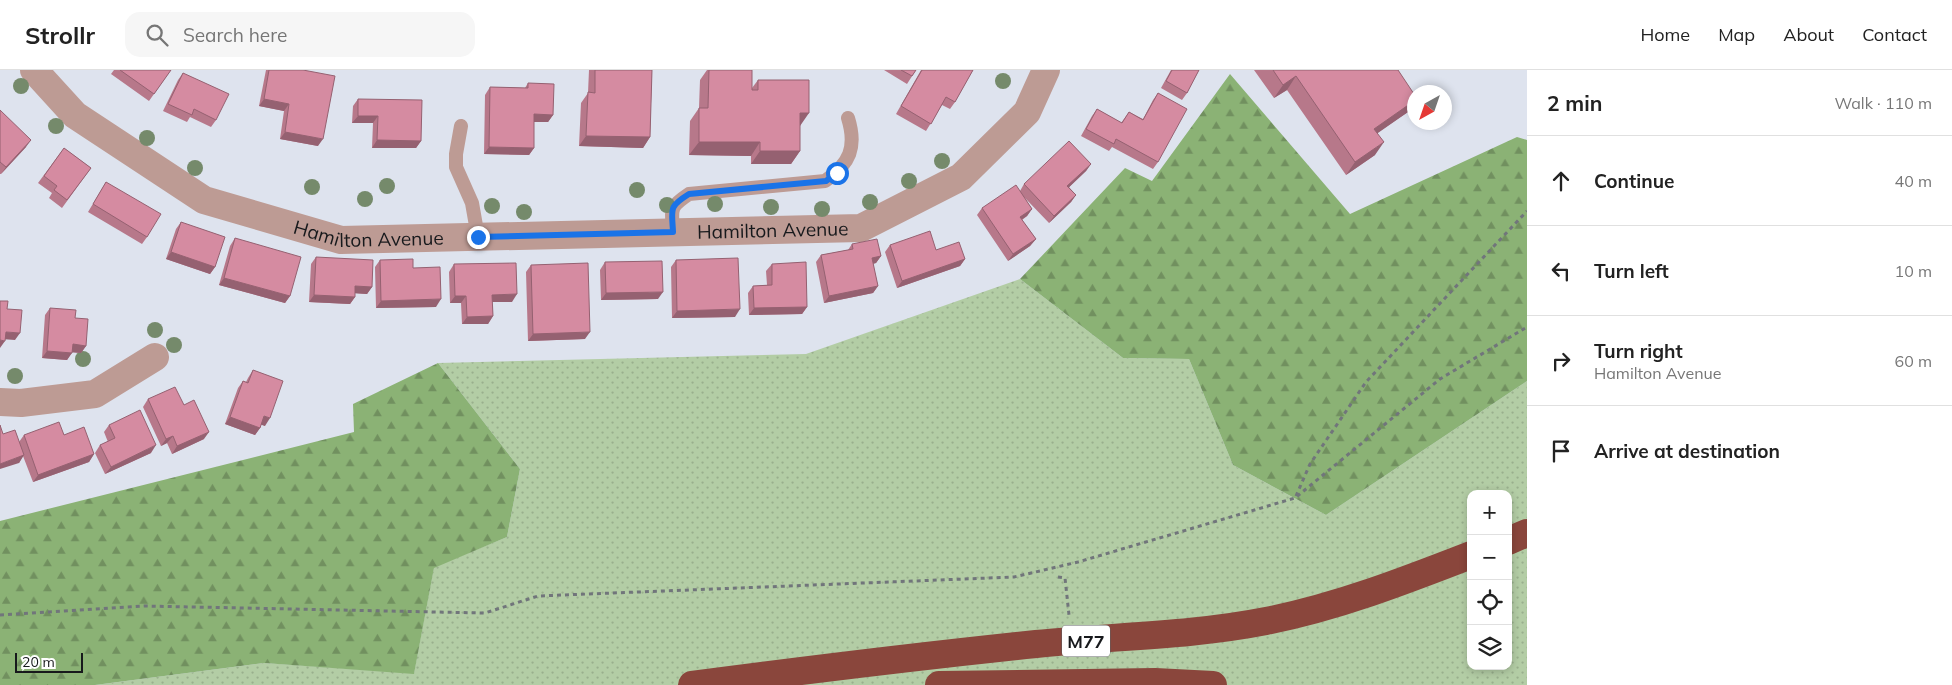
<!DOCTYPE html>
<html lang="en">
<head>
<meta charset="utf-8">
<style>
  :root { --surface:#fff; --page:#f6f6f6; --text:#222; --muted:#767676; --line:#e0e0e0 }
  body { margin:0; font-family:Mulish,sans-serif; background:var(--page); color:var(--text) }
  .controls { position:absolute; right:15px; bottom:15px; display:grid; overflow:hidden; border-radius:10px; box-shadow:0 2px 8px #0003 }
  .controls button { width:45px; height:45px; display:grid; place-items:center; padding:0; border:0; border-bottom:1px solid var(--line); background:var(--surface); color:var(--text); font:25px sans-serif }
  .compass { position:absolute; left:1407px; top:15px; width:45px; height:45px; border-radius:50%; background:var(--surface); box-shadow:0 2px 8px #0003; rotate:220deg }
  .scale { position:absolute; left:15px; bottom:12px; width:68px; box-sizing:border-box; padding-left:5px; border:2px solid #17191c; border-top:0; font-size:14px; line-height:18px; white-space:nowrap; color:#17191c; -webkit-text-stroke:4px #fff; paint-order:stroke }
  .stop { position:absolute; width:15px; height:15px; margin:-11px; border:4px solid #1a73e8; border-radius:50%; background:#fff }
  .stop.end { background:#1a73e8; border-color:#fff; box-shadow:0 1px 5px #0008 }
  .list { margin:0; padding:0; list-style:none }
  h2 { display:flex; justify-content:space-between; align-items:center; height:65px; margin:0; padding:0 20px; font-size:21px }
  h2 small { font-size:16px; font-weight:400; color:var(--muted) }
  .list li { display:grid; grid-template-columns:32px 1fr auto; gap:15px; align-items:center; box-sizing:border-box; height:90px; padding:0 20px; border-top:1px solid var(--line) }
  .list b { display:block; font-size:19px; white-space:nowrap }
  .list p { margin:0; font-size:16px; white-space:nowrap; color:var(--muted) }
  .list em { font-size:16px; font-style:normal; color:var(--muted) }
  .icon { flex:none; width:28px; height:28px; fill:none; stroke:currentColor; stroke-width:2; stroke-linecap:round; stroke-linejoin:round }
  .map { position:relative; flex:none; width:1527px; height:615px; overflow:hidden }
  header { display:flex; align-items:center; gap:30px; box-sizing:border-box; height:70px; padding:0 25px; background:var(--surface); border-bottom:1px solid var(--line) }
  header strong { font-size:24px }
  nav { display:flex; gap:28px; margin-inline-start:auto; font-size:18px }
  .search { width:350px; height:45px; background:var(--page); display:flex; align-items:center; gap:12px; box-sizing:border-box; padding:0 18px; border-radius:15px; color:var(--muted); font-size:19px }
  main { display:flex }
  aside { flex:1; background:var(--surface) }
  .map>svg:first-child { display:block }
</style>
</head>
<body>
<header>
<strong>Strollr</strong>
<div class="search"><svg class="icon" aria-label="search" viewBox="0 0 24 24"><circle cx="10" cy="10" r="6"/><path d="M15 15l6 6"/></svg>Search here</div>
<nav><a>Home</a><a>Map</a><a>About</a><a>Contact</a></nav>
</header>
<main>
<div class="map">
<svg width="1527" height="615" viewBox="0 0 1527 615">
  <defs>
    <pattern id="grass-dots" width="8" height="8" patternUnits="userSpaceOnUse" patternTransform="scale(1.25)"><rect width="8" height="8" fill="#b3cda5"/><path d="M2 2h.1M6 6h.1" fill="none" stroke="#99af8d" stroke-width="1.8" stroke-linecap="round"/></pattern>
    <pattern id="forest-firs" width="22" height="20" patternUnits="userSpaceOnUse" patternTransform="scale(1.25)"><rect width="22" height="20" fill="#8bb275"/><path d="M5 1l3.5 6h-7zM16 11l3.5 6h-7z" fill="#71905f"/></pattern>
  </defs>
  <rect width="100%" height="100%" fill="#dee3ee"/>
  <path fill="url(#grass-dots)" fill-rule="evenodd" d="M1020,209L1123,288L1189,289L1233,395L1326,445L1527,311V615H95L264,593L414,603L434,497L507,467L520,399L438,293L806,284ZM1471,424H1508V596H1471Z"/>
  <path fill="url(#forest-firs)" d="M1230,4L1350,144L1517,67L1527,70V311L1326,445L1233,395L1189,289L1123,288L1020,209L1125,98L1152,111Z
    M438,293L520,399L507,467L434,498L414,604L264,593L95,615H0V451L354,362L353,334Z"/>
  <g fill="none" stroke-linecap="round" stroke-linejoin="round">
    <path stroke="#71757b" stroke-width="3" stroke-dasharray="4 4" stroke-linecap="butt" d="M1296,426L1310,394L1366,312L1527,141
      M1058,507L1065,508L1069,545
      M0,545L145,536L485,543L538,526L1014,507L1078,492L1295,428L1440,309L1527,257"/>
    <path stroke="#bd9b94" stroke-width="14" d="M461,56L456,84V97L472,133L478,167
      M673,162C672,139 668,138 689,124L825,111C850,94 857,77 848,48"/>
    <g stroke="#bd9b94" stroke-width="28">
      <path id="s1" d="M34,0L75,45L204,130L341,170L861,158L961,107L1027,42L1046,0"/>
      <path d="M0,332L21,333L95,324L155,287"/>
    </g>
    <path stroke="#8a463c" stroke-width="28" d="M1508,471L1527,463
      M692,615C806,600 921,586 1036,574C1113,566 1190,566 1266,551C1337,537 1404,511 1471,485
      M939,615L1155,612L1213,615"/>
  </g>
  <g fill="#758a6b">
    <circle cx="1003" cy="11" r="8"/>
    <circle cx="21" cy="16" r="8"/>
    <circle cx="56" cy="56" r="8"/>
    <circle cx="147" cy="68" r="8"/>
    <circle cx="942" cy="91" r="8"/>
    <circle cx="195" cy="98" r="8"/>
    <circle cx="909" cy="111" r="8"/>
    <circle cx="387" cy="116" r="8"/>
    <circle cx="312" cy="117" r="8"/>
    <circle cx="637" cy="120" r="8"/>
    <circle cx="365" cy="129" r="8"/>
    <circle cx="870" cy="132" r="8"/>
    <circle cx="715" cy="134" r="8"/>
    <circle cx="667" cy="135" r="8"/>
    <circle cx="492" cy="136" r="8"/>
    <circle cx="771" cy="137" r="8"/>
    <circle cx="822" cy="139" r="8"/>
    <circle cx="524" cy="142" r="8"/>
    <circle cx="155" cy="260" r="8"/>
    <circle cx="174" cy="275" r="8"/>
    <circle cx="83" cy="289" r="8"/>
    <circle cx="15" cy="306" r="8"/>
  </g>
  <path fill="#b7788a" d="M114,0H171L149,31L111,4Z
    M266,0H303L318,76L280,69L284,41L259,36Z
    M589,0H652L650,67L643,78L579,76L581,33L588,23Z
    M707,0H752V18L758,10L800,55V81L791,94H751V86L689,85L690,51L699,38L700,10Z
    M884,0H916L907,14Z
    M921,0H973L955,32L950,39L942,35L926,61L896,44Z
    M1171,0H1199L1187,23L1182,30L1161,18Z
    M1254,0H1398L1408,42L1377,63L1375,85L1346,105L1287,20L1274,28Z
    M183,3L216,50L211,57L190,47L187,52L163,41L178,10Z
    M528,13L553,45L548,52H534V78L529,85L484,84L485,25L490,17L525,18Z
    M1158,23V92L1153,99L1112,77L1109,81L1081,66L1092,46L1097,39L1121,53L1129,42L1143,49L1153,30Z
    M358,29L421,71L416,78H372L373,53H352L353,36Z
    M0,40L26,77L1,104H0Z
    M64,78L91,98L62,138L49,128L52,123L38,113Z
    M1091,94L1086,101L1069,117L1076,125L1071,132L1049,153L1024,127L1032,139L1027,146L1022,150L1036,169L1030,176L1008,191L977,145L982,138L1020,121L1024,114Z
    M106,112L147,167L142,174L88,142Z
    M181,152L215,197L210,204L166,189L176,159Z
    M235,168L290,226L285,233L219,215L230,176Z
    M852,174L881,186L876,193L873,194L878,216L873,223L824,233L816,192L821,185L848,180Z
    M890,175L936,180L965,189L960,196L897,218L885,182Z
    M316,187L372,217L367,224L355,223V227L350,234L309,232L311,194Z
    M380,190L413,198L436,237L376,238L375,197Z
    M676,190L735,247L672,248L671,197Z
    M605,192L658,229L601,230L600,200Z
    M454,194L512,232H492L493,246L488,254H462L461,233H450L449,202Z
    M772,194L807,237L802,244L749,245L748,223L753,216L767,215L766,201Z
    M531,195L585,269L528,271L526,202Z
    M50,238L75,248L86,276L81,283L72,282L67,290L42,288L45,245Z
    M253,300L265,356L261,354L260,358L255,365L225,354L238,318L243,311L246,312L248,308Z
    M148,329L184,335L204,369L172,384L167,373L161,376L143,337Z
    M109,355L151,383L105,404L95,383L100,375L108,372L104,362Z
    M3,364L19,372L24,365H64L94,384L89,392L33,412L23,386L19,393Z"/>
  <path fill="#956171" d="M1296,6L1287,20L1274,28L1283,15Z
    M264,29L289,34L284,41L259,36Z
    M1414,31V33L1408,42L1365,72L1374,59Z
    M800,43H809L800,56Z
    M534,44L553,45L548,52H529Z
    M358,46H378L373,53H352Z
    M285,62L323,69L318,76L280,69Z
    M586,66L650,67L643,78L579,76Z
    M31,70L26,77L1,104L6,97Z
    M377,70L421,71L416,78H372Z
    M699,72H760L751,86L689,85Z
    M1384,72L1375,85L1346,105L1355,92Z
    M489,77L534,78L529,85L484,84Z
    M760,81H800L791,94H751Z
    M1091,94L1086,101L1062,124L1067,116Z
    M1076,125L1071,132L1049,153L1054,146Z
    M1032,139L1027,146L1015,154L1020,147Z
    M1036,169L1030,176L1008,191L1013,184Z
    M171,182L215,197L210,204L166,189Z
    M881,186L876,193L867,195L872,188Z
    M965,189L960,196L897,218L902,211Z
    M224,208L290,226L285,233L219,215Z
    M355,216L372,217L367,224L350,223Z
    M878,216L873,223L824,233L829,226Z
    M663,222L658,229L601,230L606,223Z
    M517,224L512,232H487L492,225Z
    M314,225L355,227L350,234L309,232Z
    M455,226H466L461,233H450Z
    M441,229L436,237L376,238L381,231Z
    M807,237L802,244L749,245L754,238Z
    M740,239L735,247L672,248L677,241Z
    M493,246L488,254H462L467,247Z
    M6,262L20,263L15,270L1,269Z
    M590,262L585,269L528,271L533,264Z
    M0,270L5,271L0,278Z
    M73,274L86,276L81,283L68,282Z
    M47,281L72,283L67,290L42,288Z
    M264,346L270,348L265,356L259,354Z
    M230,347L260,358L255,365L225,354Z
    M209,362L204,369L172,384L177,376Z
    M173,366L167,373L161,376L166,369Z
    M156,375L151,383L105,404L111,397Z
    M94,384L89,392L33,412L38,405Z
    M24,385L19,393L0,399V394Z"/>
  <path fill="#d58ba1" stroke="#956171" d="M120,0H171L154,24Z
    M269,0H303L335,6L323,69L285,62L289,34L264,29Z
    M595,0H652L650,67L586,66L588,22L595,23Z
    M709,0H752V20H758V10H809V43H800V81H760V72H699V38H708Z
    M901,0H916L912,6Z
    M922,0H973L955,32L946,27L931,54L901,36Z
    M1172,0H1199L1187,23L1166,11Z
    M1273,0H1398L1414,24V31L1374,59L1384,72L1355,92L1296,6L1283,15Z
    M183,3L229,24L216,50L194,39L192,45L168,34Z
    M528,13L554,14L553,45L534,44V78L489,77L490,17L528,18Z
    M1158,23L1187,39L1158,92L1116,69L1114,74L1086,59L1097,39L1122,53L1129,42L1143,50Z
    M358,29L422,30L421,71L377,70L378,46H358Z
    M0,40L31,70L6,97L0,92Z
    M1069,71L1091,94L1067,116L1076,125L1054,146L1024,114Z
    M64,78L91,98L67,130L54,120L57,116L44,106Z
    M106,112L161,144L147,167L93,134Z
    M1016,115L1032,139L1020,147L1036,169L1013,184L982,138Z
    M181,152L225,167L215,197L171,182Z
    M930,161L936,180L959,172L965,189L902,211L890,175Z
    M235,168L301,187L290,226L224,208Z
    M877,169L881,186L872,188L878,216L829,226L821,185L853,179L852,174Z
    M316,187L373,190L372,217L355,216V227L314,225Z
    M738,188L740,239L677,241L676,190Z
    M413,189V198L440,197L441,229L381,231L380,190Z
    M662,191L663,222L606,223L605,192Z
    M806,192L807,237L754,238L753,216L772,215V194Z
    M516,193L517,224L492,225L493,246L467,247L466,226H455L454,194Z
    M588,193L590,262L533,264L531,195Z
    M0,231H8L7,239L22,240L20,263L6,262L5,271L0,270Z
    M50,238L76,240L75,248L88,249L86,276L73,274L72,283L47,281Z
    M253,300L283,311L270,348L264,346L260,358L230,347L243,311L248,313Z
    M175,317L184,335L194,330L209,362L177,376L173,366L166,369L148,329Z
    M140,340L156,375L111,397L100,375L115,368L109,355Z
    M59,352L64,365L84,357L94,384L38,405L24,365Z
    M0,355L3,364L15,360L24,385L0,394Z"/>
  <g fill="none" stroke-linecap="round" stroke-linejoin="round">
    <path stroke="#1a73e8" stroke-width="6" d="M478,167L673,162C672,139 668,137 689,124L826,111L837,103"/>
  </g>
  <g text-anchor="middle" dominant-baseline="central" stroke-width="4" stroke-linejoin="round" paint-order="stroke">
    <rect fill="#fff" stroke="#5d5e60" stroke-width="1" x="1062" y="555.5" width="48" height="31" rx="4"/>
    <g font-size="18" font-weight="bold" fill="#17191c">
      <text x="1086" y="571">M77</text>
    </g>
    <g font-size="19" fill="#17191c" stroke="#fff">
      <text stroke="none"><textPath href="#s1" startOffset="385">Hamilton Avenue</textPath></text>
      <text stroke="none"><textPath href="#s1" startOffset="790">Hamilton Avenue</textPath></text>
    </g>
  </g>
</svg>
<div class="controls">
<button>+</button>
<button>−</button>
<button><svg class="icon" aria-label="locate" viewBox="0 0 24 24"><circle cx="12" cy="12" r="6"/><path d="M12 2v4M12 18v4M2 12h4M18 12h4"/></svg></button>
<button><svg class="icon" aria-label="layers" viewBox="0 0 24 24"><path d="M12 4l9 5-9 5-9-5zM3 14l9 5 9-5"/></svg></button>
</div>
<svg class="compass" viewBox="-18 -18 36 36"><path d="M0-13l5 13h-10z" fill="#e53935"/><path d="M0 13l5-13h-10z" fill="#767676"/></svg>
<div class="scale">20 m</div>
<div class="stop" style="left:837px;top:103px"></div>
<div class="stop end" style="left:478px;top:167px"></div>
</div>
<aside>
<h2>2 min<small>Walk · 110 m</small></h2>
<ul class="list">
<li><svg class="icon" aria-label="ahead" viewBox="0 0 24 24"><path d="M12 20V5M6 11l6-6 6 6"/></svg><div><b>Continue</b></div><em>40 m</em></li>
<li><svg class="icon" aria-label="left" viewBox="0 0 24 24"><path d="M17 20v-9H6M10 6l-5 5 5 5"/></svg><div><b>Turn left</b></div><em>10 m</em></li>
<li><svg class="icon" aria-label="right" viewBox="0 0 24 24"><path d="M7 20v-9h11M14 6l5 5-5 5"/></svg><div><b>Turn right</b><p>Hamilton Avenue</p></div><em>60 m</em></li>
<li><svg class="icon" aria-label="arrive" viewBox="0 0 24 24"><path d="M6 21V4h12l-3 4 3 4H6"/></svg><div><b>Arrive at destination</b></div></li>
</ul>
</aside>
</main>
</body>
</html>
